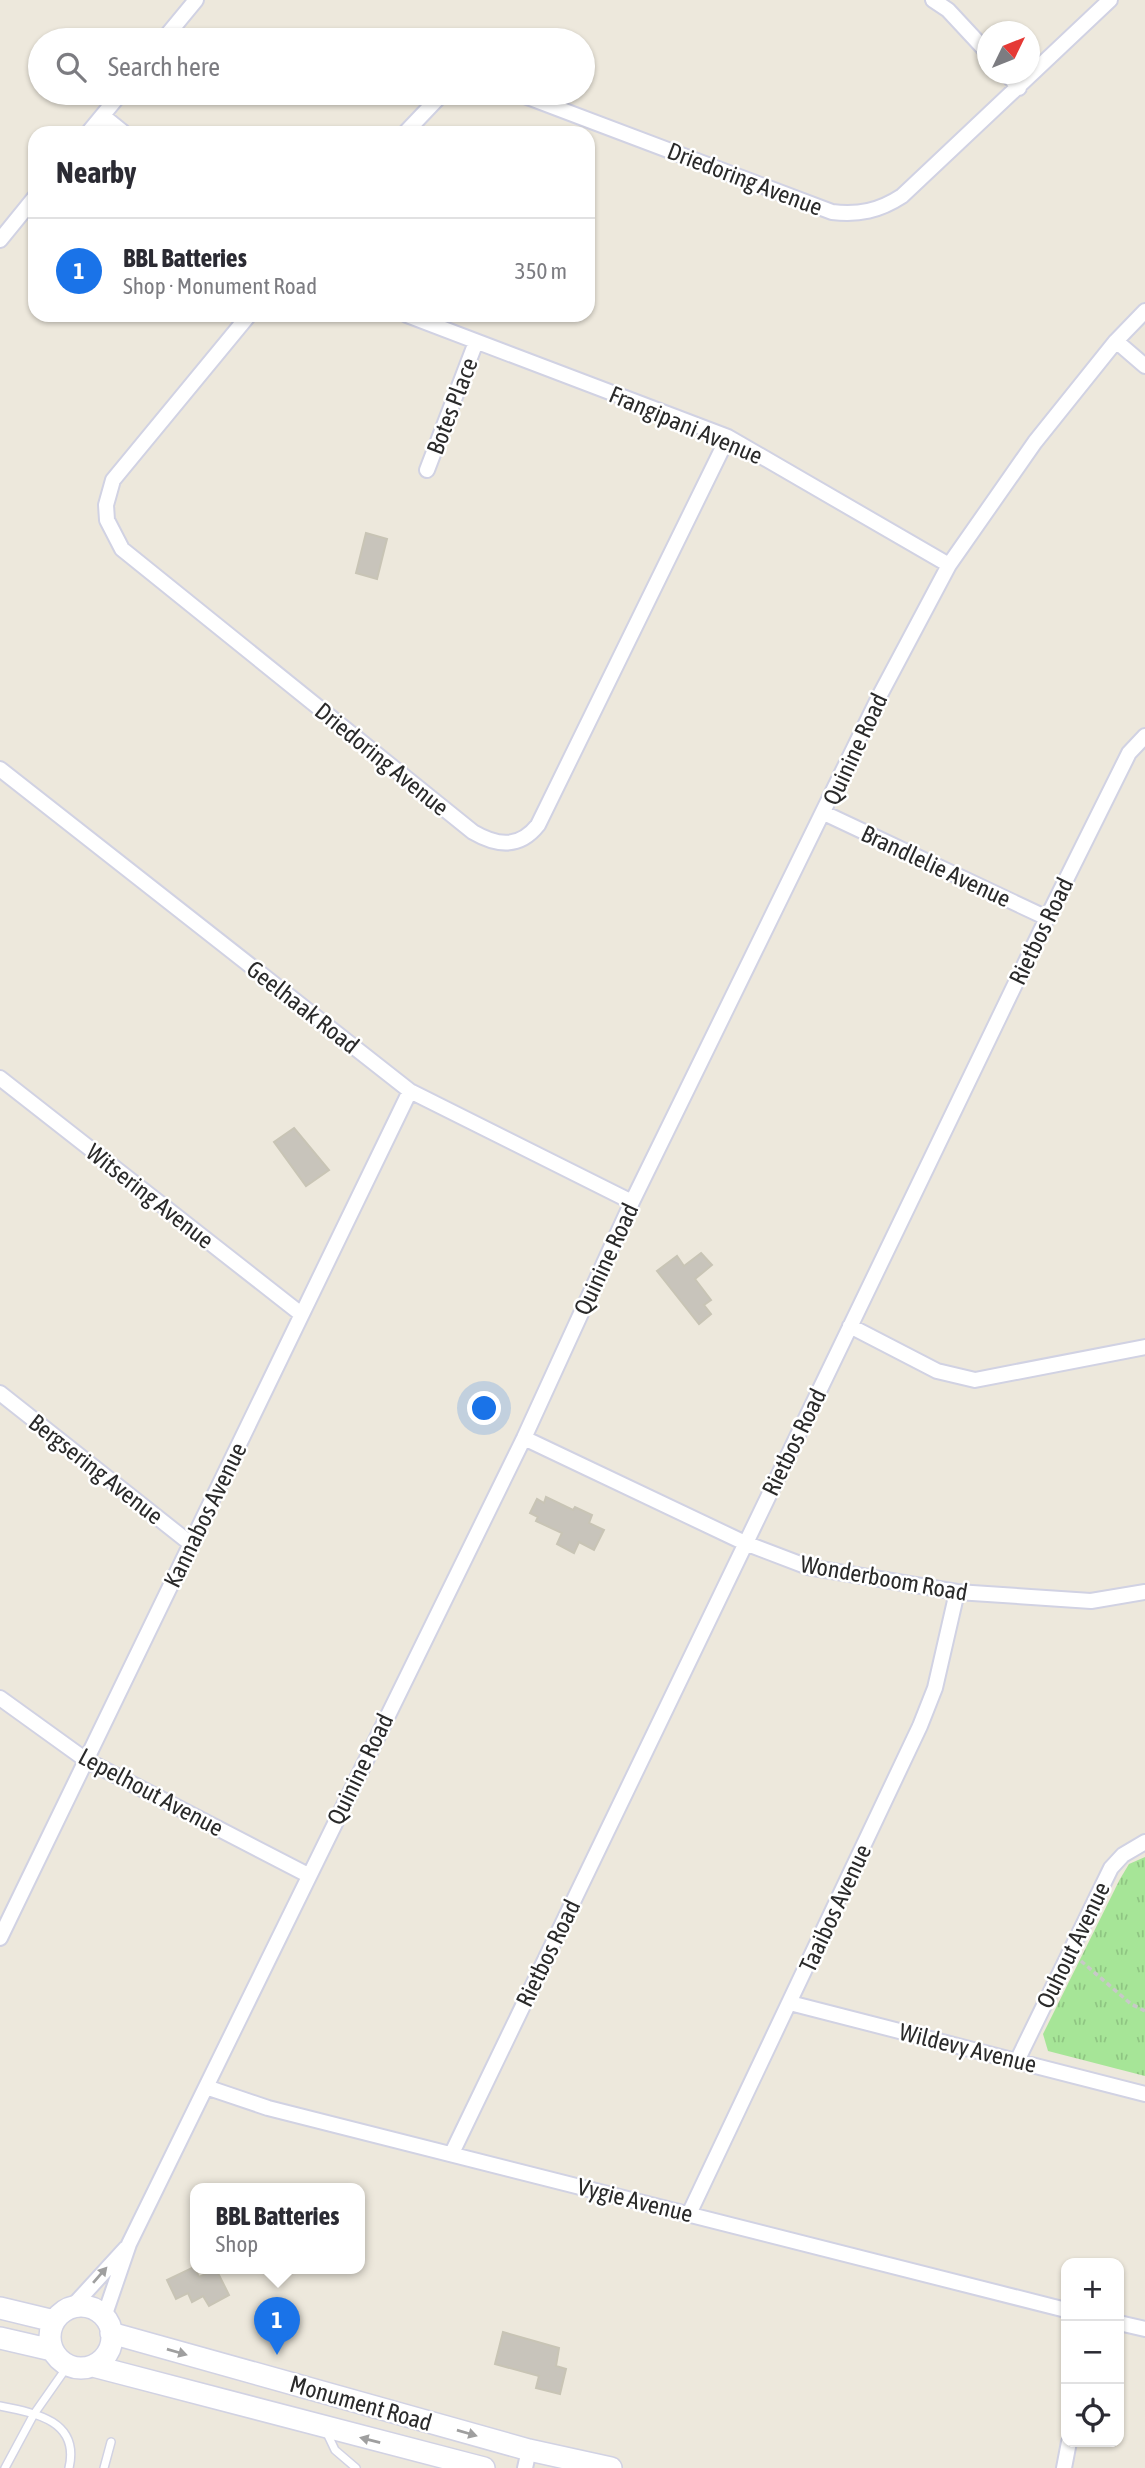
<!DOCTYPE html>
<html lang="en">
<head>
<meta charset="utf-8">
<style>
  :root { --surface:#fff; --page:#f2f2f3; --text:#2b2b33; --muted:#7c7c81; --line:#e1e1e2; --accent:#1a73e8 }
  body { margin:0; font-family:"Asap Condensed",sans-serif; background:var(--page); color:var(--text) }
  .controls { position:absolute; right:21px; bottom:21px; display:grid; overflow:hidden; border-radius:14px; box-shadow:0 2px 5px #0004 }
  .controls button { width:63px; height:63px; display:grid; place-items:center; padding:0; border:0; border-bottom:2px solid var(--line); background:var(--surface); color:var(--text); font:35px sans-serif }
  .compass { position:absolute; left:977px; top:21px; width:63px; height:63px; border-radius:50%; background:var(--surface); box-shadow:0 2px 5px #0004; rotate:47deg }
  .you { position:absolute; left:485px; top:1409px; width:24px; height:24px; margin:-18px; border:5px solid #fff; border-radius:50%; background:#1a73e8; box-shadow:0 0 0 10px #1a73e833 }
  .badge { display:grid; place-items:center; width:46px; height:46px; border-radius:50%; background:var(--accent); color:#fff; font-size:23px; font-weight:700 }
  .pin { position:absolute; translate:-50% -58px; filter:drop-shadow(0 2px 4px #0008) }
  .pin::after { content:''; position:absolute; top:37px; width:24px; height:21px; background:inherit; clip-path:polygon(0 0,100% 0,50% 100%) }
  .popup { position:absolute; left:190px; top:2183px; width:175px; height:91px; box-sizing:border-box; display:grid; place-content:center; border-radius:14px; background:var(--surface); filter:drop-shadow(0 2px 5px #0005); font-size:23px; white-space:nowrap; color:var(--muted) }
  .popup b { font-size:26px; color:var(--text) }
  .popup::after { content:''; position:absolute; left:50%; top:100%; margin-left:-14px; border:14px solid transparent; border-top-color:var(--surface) }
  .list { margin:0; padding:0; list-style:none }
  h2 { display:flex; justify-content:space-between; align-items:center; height:91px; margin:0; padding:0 28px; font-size:30px }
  h2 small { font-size:23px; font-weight:400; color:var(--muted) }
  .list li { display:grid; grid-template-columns:46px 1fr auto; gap:21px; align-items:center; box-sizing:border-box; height:105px; padding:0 28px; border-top:2px solid var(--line) }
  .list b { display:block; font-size:26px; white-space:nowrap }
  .list p { margin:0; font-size:23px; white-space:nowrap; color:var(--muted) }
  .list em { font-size:23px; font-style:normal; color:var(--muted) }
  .icon { flex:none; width:38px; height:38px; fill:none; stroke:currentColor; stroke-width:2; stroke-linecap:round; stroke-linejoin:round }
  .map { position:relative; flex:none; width:1145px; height:2468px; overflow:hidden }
  .search { position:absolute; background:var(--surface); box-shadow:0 2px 5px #0004; left:28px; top:28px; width:567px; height:77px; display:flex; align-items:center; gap:18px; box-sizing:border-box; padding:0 24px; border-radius:38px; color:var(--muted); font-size:26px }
  .panel { position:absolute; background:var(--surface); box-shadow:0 2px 5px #0004; left:28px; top:126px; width:567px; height:196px; border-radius:21px }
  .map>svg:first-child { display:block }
</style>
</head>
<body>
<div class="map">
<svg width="1145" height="2468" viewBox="0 0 1145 2468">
  <defs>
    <pattern id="park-tufts" width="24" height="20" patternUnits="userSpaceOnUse" patternTransform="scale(1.75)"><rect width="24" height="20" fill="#a6e597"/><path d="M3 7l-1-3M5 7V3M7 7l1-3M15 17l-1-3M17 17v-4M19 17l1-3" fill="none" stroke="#8fc582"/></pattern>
  </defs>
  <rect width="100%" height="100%" fill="#ede8dc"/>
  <path fill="url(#park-tufts)" d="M1145,1857V2076L1048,2051L1043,2034L1120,1879L1129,1864Z"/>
  <path fill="#c8c4bb" stroke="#c8c4b5" stroke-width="2" d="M366,533L387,539L377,579L356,573Z
    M294,1128L329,1170L306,1186L274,1142Z
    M701,1253L712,1265L695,1279L711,1300L704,1305L711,1314L699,1324L657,1271L677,1256L684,1266Z
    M546,1497L573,1510L575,1507L592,1515L589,1523L604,1530L594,1550L579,1542L574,1553L557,1544L562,1533L536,1521L538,1517L530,1513L537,1499L544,1503Z
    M194,2267L199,2277L216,2269L229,2295L209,2306L203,2296L192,2302L188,2293L176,2299L167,2280Z
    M503,2332L559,2348L556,2366L566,2369L560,2394L536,2388L539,2376L495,2364Z"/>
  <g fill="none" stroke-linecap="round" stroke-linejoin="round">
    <g stroke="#d1d2e3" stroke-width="10">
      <path id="lane" d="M0,2406C36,2413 80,2421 69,2468
        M325,2429L335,2450L356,2468
        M5,2468L34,2414L67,2367H71
        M104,2468L111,2442"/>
    </g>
    <g stroke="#d1d2e3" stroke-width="18">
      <path id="street" d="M933,0L948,10L988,53
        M163,40L196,0
        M1007,74L1019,88
        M517,93L832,212C859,215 879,211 902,196L1110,0
        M103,116L124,133
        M88,133L121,93
        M405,133L443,93
        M0,240L35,197
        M249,315L113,480L106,505L107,520L122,549L473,832C497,846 519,849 538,825L728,437
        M407,315L728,437L949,565
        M1116,341L1145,366
        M427,470L476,342
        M0,769L410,1091L632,1202
        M824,813L1047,918
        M0,1078L301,1314
        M850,1326L937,1371L975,1380L1145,1347
        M0,1393L191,1544
        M524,1438L745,1543L808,1567L957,1592L1091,1601L1145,1592
        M0,1698L86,1760L308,1875
        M0,1938L410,1091
        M790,2003L1145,2094
        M1017,2061L1111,1868L1123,1855L1145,1842
        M206,2087L268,2108L1066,2310
        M452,2153L1047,918L1129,753L1145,736
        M689,2214L920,1726L935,1688L957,1592
        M72,2307L126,2248
        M104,2317L129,2244L524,1438L632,1202L881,693L949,565L1035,442L1116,341L1145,311
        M1119,2323L1145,2329
        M525,2468L529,2450
        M1064,2468L1069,2442"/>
    </g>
    <g stroke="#d1d2e3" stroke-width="24">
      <path id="secondary" d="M50 2337a31 31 0 1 1 62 0a31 31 0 1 1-62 0Z
        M0,2308L54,2321
        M111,2333L529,2450L611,2468
        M0,2338L52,2350
        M93,2366L484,2468"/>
    </g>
    <path stroke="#c8c8c8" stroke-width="3.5" stroke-dasharray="5 3.5" stroke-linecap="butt" d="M1081,1961L1131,2004L1145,2011"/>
    <use href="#lane" stroke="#fff" stroke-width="7"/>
    <use href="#street" stroke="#fff" stroke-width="14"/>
    <use href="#secondary" stroke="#fff" stroke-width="21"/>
  </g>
  <defs><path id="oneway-solid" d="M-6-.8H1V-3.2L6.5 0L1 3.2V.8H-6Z" transform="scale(1.75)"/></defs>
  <g fill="#9f9f9f">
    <use href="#oneway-solid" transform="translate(100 2275) rotate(-49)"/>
    <use href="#oneway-solid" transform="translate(177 2352) rotate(16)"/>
    <use href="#oneway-solid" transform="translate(467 2433) rotate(16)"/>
    <use href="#oneway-solid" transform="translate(370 2440) rotate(-166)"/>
  </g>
  <g text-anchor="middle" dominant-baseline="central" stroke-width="5" stroke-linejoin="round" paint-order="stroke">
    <g font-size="24" fill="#2a2a2a" stroke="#fff">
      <text transform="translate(745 179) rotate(21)">Driedoring Avenue</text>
      <text transform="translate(452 406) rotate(-69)">Botes Place</text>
      <text transform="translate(686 425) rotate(23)">Frangipani Avenue</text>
      <text transform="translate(855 749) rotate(-65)">Quinine Road</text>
      <text transform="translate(382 759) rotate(39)">Driedoring Avenue</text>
      <text transform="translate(936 866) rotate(25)">Brandlelie Avenue</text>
      <text transform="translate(1041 931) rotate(-64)">Rietbos Road</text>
      <text transform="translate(303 1007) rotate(38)">Geelhaak Road</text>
      <text transform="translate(150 1196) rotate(38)">Witsering Avenue</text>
      <text transform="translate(606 1259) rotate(-65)">Quinine Road</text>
      <text transform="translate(794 1442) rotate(-64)">Rietbos Road</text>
      <text transform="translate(96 1469) rotate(38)">Bergsering Avenue</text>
      <text transform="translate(205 1515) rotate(-64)">Kannabos Avenue</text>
      <text transform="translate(884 1578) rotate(10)">Wonderboom Road</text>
      <text transform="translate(360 1769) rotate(-64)">Quinine Road</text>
      <text transform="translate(151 1792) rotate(28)">Lepelhout Avenue</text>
      <text transform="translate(835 1908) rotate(-65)">Taaibos Avenue</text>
      <text transform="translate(1073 1945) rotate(-64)">Ouhout Avenue</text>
      <text transform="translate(548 1953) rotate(-64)">Rietbos Road</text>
      <text transform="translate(968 2048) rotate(14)">Wildevy Avenue</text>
      <text transform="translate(635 2200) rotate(14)">Vygie Avenue</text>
      <text transform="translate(361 2403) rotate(16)">Monument Road</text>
    </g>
  </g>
</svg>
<div class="controls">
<button>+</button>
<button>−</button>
<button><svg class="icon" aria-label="locate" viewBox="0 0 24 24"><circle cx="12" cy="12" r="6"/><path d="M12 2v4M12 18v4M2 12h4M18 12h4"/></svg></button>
</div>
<svg class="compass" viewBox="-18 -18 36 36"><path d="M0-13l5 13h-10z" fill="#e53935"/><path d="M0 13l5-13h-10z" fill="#7c7c81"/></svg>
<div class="you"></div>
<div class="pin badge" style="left:277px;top:2355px">1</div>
<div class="popup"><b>BBL Batteries</b>Shop</div>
<div class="search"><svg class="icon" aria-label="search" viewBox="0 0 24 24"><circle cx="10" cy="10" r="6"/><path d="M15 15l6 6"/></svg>Search here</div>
<section class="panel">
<h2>Nearby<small></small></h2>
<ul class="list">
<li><span class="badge">1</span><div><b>BBL Batteries</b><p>Shop · Monument Road</p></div><em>350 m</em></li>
</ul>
</section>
</div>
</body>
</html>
